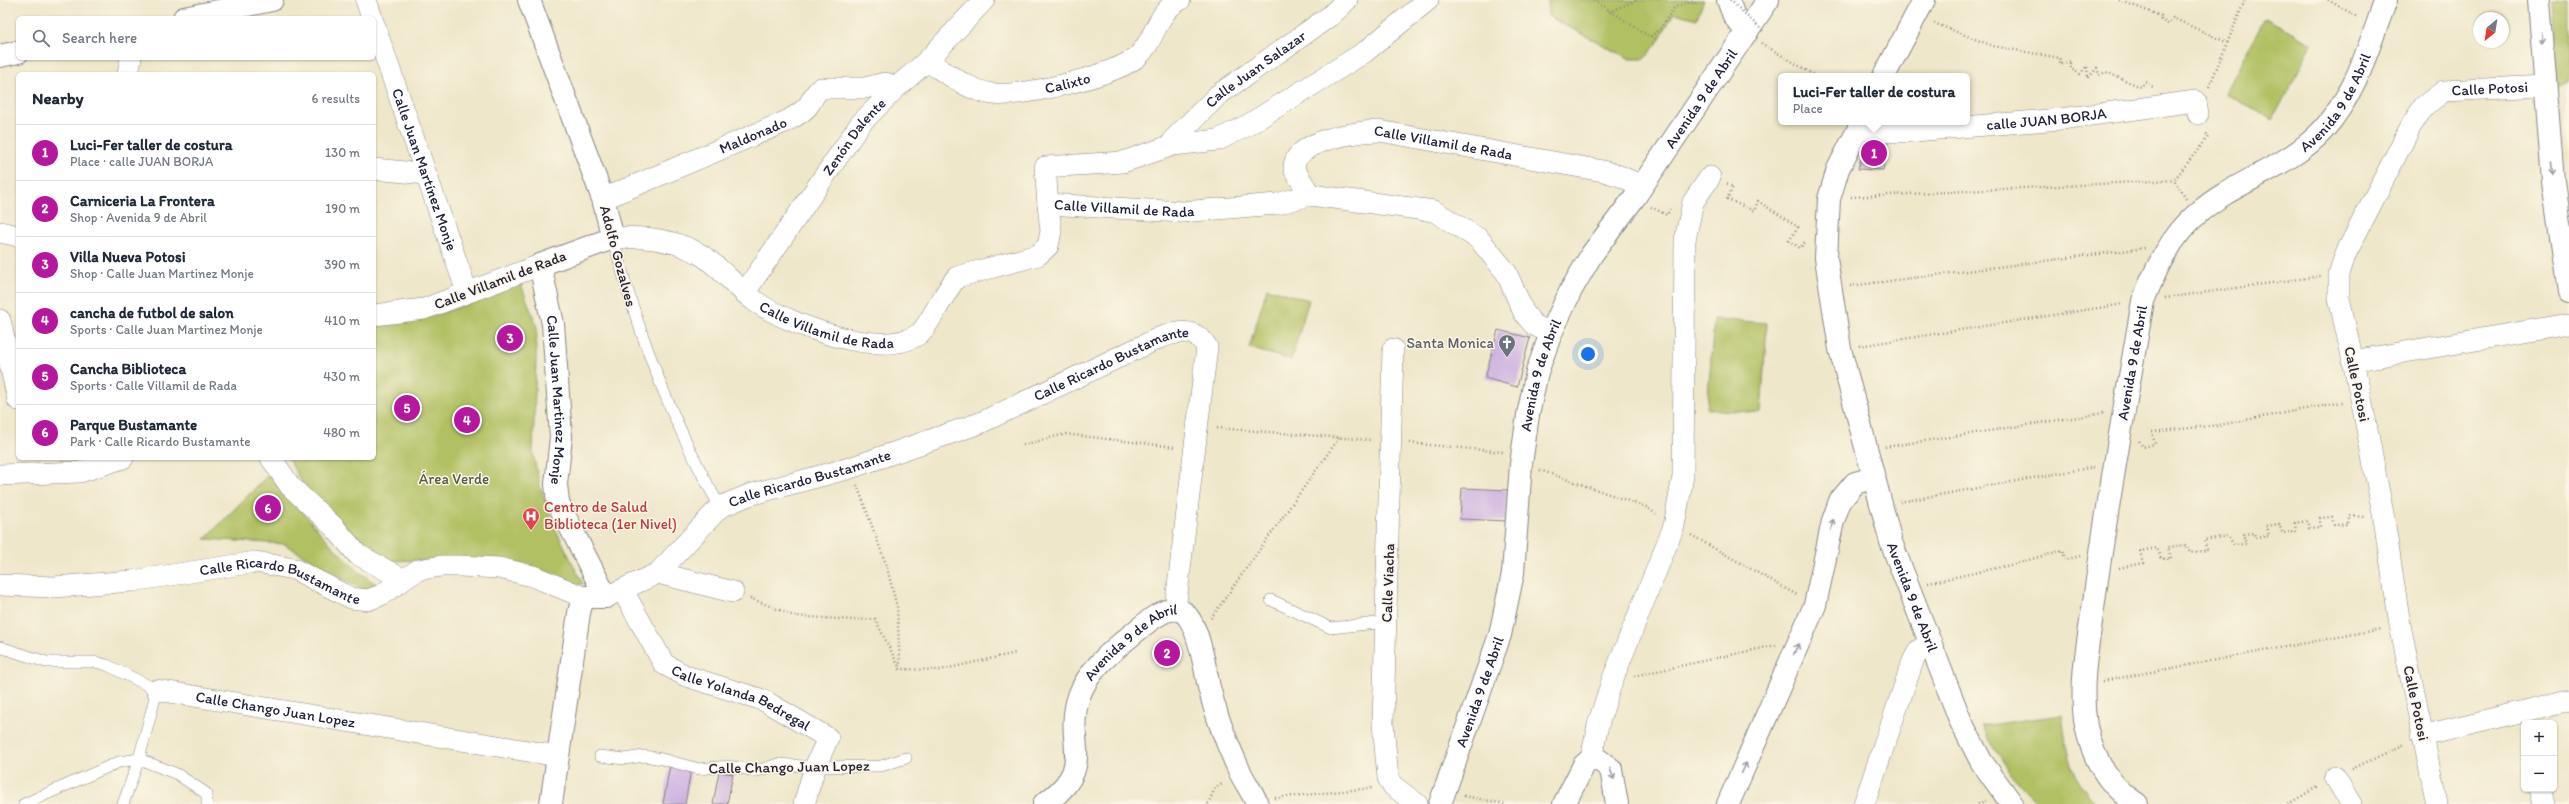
<!DOCTYPE html>
<html lang="en">
<head>
<meta charset="utf-8">
<style>
  :root { --surface:#fff; --page:#f6f6f7; --text:#1f2937; --muted:#747a83; --line:#e0e1e3; --accent:#b5179e }
  body { margin:0; font-family:Itim,sans-serif; background:var(--page); color:var(--text) }
  .controls { position:absolute; right:12px; bottom:12px; display:grid; overflow:hidden; border-radius:6px; box-shadow:0 1px 3px #0004 }
  .controls button { width:36px; height:36px; display:grid; place-items:center; padding:0; border:0; border-bottom:1px solid var(--line); background:var(--surface); color:var(--text); font:20px sans-serif }
  .compass { position:absolute; left:2473px; top:12px; width:36px; height:36px; border-radius:50%; background:var(--surface); box-shadow:0 1px 3px #0004; rotate:210deg }
  .you { position:absolute; left:1588px; top:354px; width:14px; height:14px; margin:-10px; border:3px solid #fff; border-radius:50%; background:#1a73e8; box-shadow:0 0 0 6px #1a73e833 }
  .badge { display:grid; place-items:center; width:26px; height:26px; border-radius:50%; background:var(--accent); color:#fff; font-size:13px; font-weight:700 }
  .pin { position:absolute; translate:-50% -50%; border:2px solid #fff; box-shadow:0 1px 4px #0006 }
  .popup { position:absolute; left:1778px; top:73px; width:192px; height:52px; box-sizing:border-box; display:grid; place-content:center; border-radius:6px; background:var(--surface); filter:drop-shadow(0 1px 3px #0005); font-size:13px; white-space:nowrap; color:var(--muted) }
  .popup b { font-size:15px; color:var(--text) }
  .popup::after { content:''; position:absolute; left:50%; top:100%; margin-left:-8px; border:8px solid transparent; border-top-color:var(--surface) }
  .list { margin:0; padding:0; list-style:none }
  h2 { display:flex; justify-content:space-between; align-items:center; height:52px; margin:0; padding:0 16px; font-size:17px }
  h2 small { font-size:13px; font-weight:400; color:var(--muted) }
  .list li { display:grid; grid-template-columns:26px 1fr auto; gap:12px; align-items:center; box-sizing:border-box; height:56px; padding:0 16px; border-top:1px solid var(--line) }
  .list b { display:block; font-size:15px; white-space:nowrap }
  .list p { margin:0; font-size:13px; white-space:nowrap; color:var(--muted) }
  .list em { font-size:13px; font-style:normal; color:var(--muted) }
  .icon { flex:none; width:22px; height:22px; fill:none; stroke:currentColor; stroke-width:2; stroke-linecap:round; stroke-linejoin:round }
  .map { position:relative; flex:none; width:2569px; height:804px; overflow:hidden }
  .search { position:absolute; background:var(--surface); box-shadow:0 1px 3px #0004; left:16px; top:16px; width:360px; height:44px; display:flex; align-items:center; gap:10px; box-sizing:border-box; padding:0 14px; border-radius:6px; color:var(--muted); font-size:15px }
  .panel { position:absolute; background:var(--surface); box-shadow:0 1px 3px #0004; left:16px; top:72px; width:360px; height:388px; border-radius:6px }
  .map>svg:first-child { display:block }
</style>
</head>
<body>
<div class="map">
<svg width="2569" height="804" viewBox="0 0 2569 804">
  <rect width="100%" height="100%" fill="#fcf5e5"/>
  <filter id="ink" filterUnits="userSpaceOnUse"><feTurbulence type="fractalNoise" baseFrequency=".025" numOctaves="2"/><feDisplacementMap in="SourceGraphic" scale="8" xChannelSelector="R" yChannelSelector="G"/><feConvolveMatrix kernelMatrix="1 2 1 2 8 2 1 2 1" color-interpolation-filters="sRGB"/></filter>
  <filter id="wash" filterUnits="userSpaceOnUse"><feTurbulence type="fractalNoise" baseFrequency=".012" numOctaves="4" result="noise"/><feDisplacementMap in="SourceGraphic" scale="16" xChannelSelector="R" yChannelSelector="G"/><feGaussianBlur stdDeviation="0.9" result="paint"/><feColorMatrix in="noise" values="0 0 0 0 0 0 0 0 0 0 0 0 0 0 0 0 0 1.4 0 .05"/><feComposite in="paint" operator="in"/></filter>
  <g filter="url(#wash)">
    <rect width="100%" height="100%" fill="#eee7ca"/>
    <path fill="#b1c062" stroke="#6a714e" d="M1548,0H1704L1697,19L1674,13L1656,45L1644,59H1630L1548,16Z
      M2552,0H2569V80L2559,84Z
      M2265,18L2313,43L2273,119L2225,94Z
      M520,282L537,327L533,454L540,486L554,526L583,584L563,585L435,560L378,561L306,490L288,458H374V325C431,322 469,304 520,282Z
      M1267,288L1309,300L1291,360L1249,348Z
      M1714,319L1767,323L1761,413L1707,409Z
      M273,476C298,505 350,575 384,587L369,594L284,544L205,539L266,477Z
      M2062,715C2066,746 2072,783 2098,804H2038L2011,774L1981,726Z"/>
    <g id="blocks">
      <path fill="#caaee1" d="M1889,136L1883,170L1858,169L1868,137Z
        M1498,330L1530,338L1517,387L1485,378Z
        M1462,488L1508,490L1507,521L1460,519Z
        M670,765L691,769L685,804H663Z
        M719,772L733,774L727,804H713Z"/>
    </g>
  </g>
  <g filter="url(#ink)">
    <use href="#blocks" fill-opacity="0" stroke="#888482" stroke-width="1"/>
    <g fill="none" stroke-linecap="round" stroke-linejoin="round">
      <g stroke="#888482" stroke-width="12">
        <path id="lane" d="M613,238C637,331 672,423 720,507
          M1271,600L1331,628L1386,622
          M0,647L46,662H95L107,665L157,690L139,759L123,804
          M600,756L624,759L644,756L662,759L699,769L728,766L757,771L778,764L815,767L881,766L906,758
          M24,804L119,762L139,759L177,774L207,794V804"/>
      </g>
      <g stroke="#888482" stroke-width="22">
        <g id="street">
          <path d="M366,0L372,18"/>
          <path id="s1" d="M374,24L467,292"/>
          <path id="s2" d="M927,61C948,74 968,90 992,94C1019,98 1118,75 1138,56C1157,38 1155,13 1180,0"/>
          <path d="M128,74L131,58"/>
          <path id="s3" d="M1859,131L1902,132L2061,119L2196,101L2198,114"/>
          <path id="s4" d="M1173,145L1174,139L1218,95L1330,16L1347,0"/>
          <path d="M374,169L426,174"/>
          <path id="s5" d="M1310,195L1294,169C1292,140 1360,131 1379,131L1603,171L1620,176L1642,186"/>
          <path id="s6" d="M603,199L787,121C795,116 802,113 808,106C813,99 814,93 821,88H865L885,83L897,87"/>
          <path d="M1048,204L1045,167L1123,162L1173,145L1218,140L1248,125L1365,52L1428,0"/>
          <path d="M0,232L18,236"/>
          <path id="s7" d="M613,238C641,236 673,239 698,253C717,263 737,289 756,302C791,325 881,360 919,334C927,329 946,289 957,277L1038,255L1048,246L1051,231L1048,204L1182,212L1277,204L1310,195L1434,211L1479,239L1506,272L1524,313L1534,325L1551,333"/>
          <path id="s8" d="M745,292L861,123L897,87L927,61L984,0"/>
          <path d="M374,315L424,309L540,265"/>
          <path d="M0,320L18,400"/>
          <path d="M1393,349L1383,724L1388,778L1393,786L1417,804"/>
          <path d="M2352,361L2569,324"/>
          <path d="M271,458L290,486L334,527L357,554L402,579"/>
          <path d="M0,475L80,472L123,458"/>
          <path d="M658,573L733,592"/>
          <path id="s9" d="M0,585L54,587L132,581L256,562L294,569L351,598L368,600L381,595L418,570L441,566H460L499,568L533,576L583,597"/>
          <path id="s10" d="M623,591L664,664L686,676L763,700L828,738L815,767L804,804"/>
          <path id="s11" d="M606,597L658,573L720,507L749,495L850,468L980,423L1159,338C1179,331 1195,327 1207,347L1175,610"/>
          <path id="s12" d="M157,690L558,756"/>
          <path d="M2422,736L2569,700"/>
          <path d="M1591,759L1598,725L1612,681L1674,526L1683,476L1685,240L1693,202L1710,177"/>
          <path d="M2335,777L2351,804"/>
          <path d="M2540,789L2544,804"/>
          <path d="M1864,804L1913,661L1919,650L1931,642"/>
          <path id="s13" d="M2437,804L2400,625L2384,519L2361,398L2339,298V274L2346,253L2411,126L2424,106L2444,91L2545,86"/>
        </g>
      </g>
      <g stroke="#888482" stroke-width="24">
        <g id="secondary">
          <path id="s14" d="M529,0L603,199L613,238L540,265L553,324L561,437L556,484L558,503L606,597H583L579,613L551,804"/>
          <path d="M1728,0L1734,16L1747,32"/>
          <path d="M2539,0L2553,182L2569,291"/>
          <path d="M184,18L272,0"/>
          <path d="M0,56L18,52"/>
          <path d="M1884,76L1924,0"/>
          <path id="s15" d="M1862,122L1838,169L1829,199L1826,258L1840,349L1891,542L1961,722L1981,761L2012,804"/>
          <path id="s16" d="M1044,804C1099,766 1063,744 1079,696C1088,670 1113,650 1134,633C1145,624 1164,606 1179,610C1198,616 1205,670 1209,687C1216,716 1227,744 1240,772C1245,783 1253,792 1257,804"/>
          <path id="s17" d="M1440,804L1500,635L1513,573L1521,464L1528,415L1537,372L1551,333L1571,290L1592,254L1634,198L1768,0"/>
          <path d="M1564,804L1584,765L1591,759L1599,760L1611,769L1617,804"/>
          <path d="M1728,804L1815,605L1833,521L1840,501L1855,483L1873,478"/>
          <path id="s18" d="M2137,804C2108,786 2093,759 2086,726C2079,685 2088,643 2094,602C2107,502 2126,401 2143,301C2155,270 2171,236 2197,214C2234,181 2287,169 2323,130C2356,94 2369,45 2386,0"/>
        </g>
      </g>
      <path stroke="#888482" stroke-width="2.5" stroke-dasharray="1 3" stroke-linecap="butt" d="M1594,0L1650,37L1659,30L1675,7L1694,0
        M2119,0L2161,16V20L2168,24L2173,18L2228,43
        M2328,0L2358,17
        M1609,12L1637,0
        M1934,23L1993,46L2060,58V65L2071,61V69L2080,74L2087,66L2088,78L2097,68L2099,75L2106,72L2141,87L2145,82L2153,87
        M1761,43L1816,76
        M2209,87L2245,0
        M1727,184L1733,187L1727,199L1754,211L1758,201L1798,227L1789,241L1800,248L1806,241
        M1851,197L2174,180
        M2186,199L2174,180L2208,137L2206,132
        M1651,207L1667,215L1670,209
        M1850,286L2145,248
        M2165,298L2321,276
        M1859,346L2123,304
        M1217,428L1371,440
        M2139,441L2143,447L2155,444L2152,432L2219,425L2343,402
        M1410,443L1503,452
        M1023,445L1065,434L1175,447
        M1885,447L2104,413
        M1540,470L1646,507L1656,514
        M857,485L886,564L897,607L900,667
        M1900,502L2094,467
        M1691,535L1797,595
        M2119,568L2143,563L2140,551L2157,548L2161,559L2171,558L2168,547L2186,545L2190,553L2207,550L2204,540L2228,536L2234,545L2246,544L2243,534L2254,533L2255,538L2269,536L2267,526L2279,524L2282,533L2296,532L2295,523L2307,521L2309,528L2320,527V518L2332,517L2334,525L2348,524L2349,516L2365,517
        M1928,583L2015,564L2063,550L2065,560L2080,556
        M750,598L794,616L854,620L875,619L900,669L940,670L1016,653
        M1211,618L1339,438
        M1634,676L1776,645
        M2103,681L2381,629
        M2352,769L2405,744
        M1464,796L1505,804
        M1275,798L1372,788
        M1208,804L1215,788L1224,783
        M1978,804L1986,801
        M2288,804L2319,786"/>
      <use href="#lane" stroke="#fff" stroke-width="11"/>
      <use href="#street" stroke="#fff" stroke-width="21"/>
      <use href="#secondary" stroke="#fff" stroke-width="22"/>
      <path stroke="#888482" stroke-width="2.5" stroke-dasharray="1 3" stroke-linecap="butt" d="M1730,0L1764,32"/>
    </g>
    <defs><path id="oneway-shaft" d="M-6 0H5M1.5-3L5.5 0L1.5 3" fill="none" stroke-width="1.6" stroke-linecap="round" stroke-linejoin="round"/></defs>
    <g stroke="#9c9ca7">
      <use href="#oneway-shaft" transform="translate(2542 39) rotate(86)"/>
      <use href="#oneway-shaft" transform="translate(2552 169) rotate(85)"/>
      <use href="#oneway-shaft" transform="translate(1832 525) rotate(-77)"/>
      <use href="#oneway-shaft" transform="translate(1796 649) rotate(-66)"/>
      <use href="#oneway-shaft" transform="translate(1744 768) rotate(-66)"/>
      <use href="#oneway-shaft" transform="translate(1612 774) rotate(69)"/>
    </g>
  </g>
  <defs>
    <g id="church-pin" transform="scale(0.9)"><path d="M0 17L-7.5 6A9.5 9.5 0 1 1 7.5 6Z" fill="#6b7280" stroke="#fcf5e5"/><path d="M-1.2-6h2.4v3.5h3.3v2.4h-3.3V6h-2.4V-.1h-3.3v-2.4h3.3Z" fill="#fff"/></g>
    <g id="hospital-pin" transform="scale(0.9)"><path d="M0 17L-7.5 6A9.5 9.5 0 1 1 7.5 6Z" fill="#e0444e" stroke="#fcf5e5"/><path d="M-5-5h3v3.5h4V-5h3V5h-3V1.5h-4V5h-3Z" fill="#fff"/></g>
  </defs>
  <g fill-rule="evenodd">
    <use href="#church-pin" x="1507" y="343"/>
    <use href="#hospital-pin" x="531" y="516"/>
  </g>
  <g text-anchor="middle" dominant-baseline="central" stroke-width="3" stroke-linejoin="round" paint-order="stroke">
    <g font-size="15" fill="#22223b" stroke="#fcf5e5">
      <text stroke="none"><textPath href="#s4" startOffset="114">Calle Juan Salazar</textPath></text>
      <text stroke="none"><textPath href="#s2" startOffset="150">Calixto</textPath></text>
      <text stroke="none"><textPath href="#s13" startOffset="799">Calle Potosi</textPath></text>
      <text stroke="none"><textPath href="#s17" startOffset="766">Avenida 9 de Abril</textPath></text>
      <text stroke="none"><textPath href="#s18" startOffset="811">Avenida 9 de Abril</textPath></text>
      <text stroke="none"><textPath href="#s3" startOffset="188">calle JUAN BORJA</textPath></text>
      <text stroke="none"><textPath href="#s6" startOffset="163">Maldonado</textPath></text>
      <text stroke="none"><textPath href="#s8" startOffset="190">Zenón Dalente</textPath></text>
      <text stroke="none"><textPath href="#s5" startOffset="196">Calle Villamil de Rada</textPath></text>
      <text stroke="none"><textPath href="#s1" startOffset="154">Calle Juan Martínez Monje</textPath></text>
      <text stroke="none"><textPath href="#s7" startOffset="621">Calle Villamil de Rada</textPath></text>
      <text transform="translate(618 256) rotate(75)">Adolfo Gozalves</text>
      <text transform="translate(500 280) rotate(-21)">Calle Villamil de Rada</text>
      <text stroke="none"><textPath href="#s7" startOffset="239">Calle Villamil de Rada</textPath></text>
      <text stroke="none"><textPath href="#s18" startOffset="463">Avenida 9 de Abril</textPath></text>
      <text stroke="none"><textPath href="#s11" startOffset="566">Calle Ricardo Bustamante</textPath></text>
      <text stroke="none"><textPath href="#s17" startOffset="443">Avenida 9 de Abril</textPath></text>
      <text transform="translate(2357 384) rotate(78)">Calle Potosi</text>
      <text stroke="none"><textPath href="#s14" startOffset="467">Calle Juan Martinez Monje</textPath></text>
      <text stroke="none"><textPath href="#s11" startOffset="242">Calle Ricardo Bustamante</textPath></text>
      <text transform="translate(1388 583) rotate(-88)">Calle Viacha</text>
      <text stroke="none"><textPath href="#s9" startOffset="285">Calle Ricardo Bustamante</textPath></text>
      <text stroke="none"><textPath href="#s15" startOffset="494">Avenida 9 de Abril</textPath></text>
      <text stroke="none"><textPath href="#s16" startOffset="198">Avenida 9 de Abril</textPath></text>
      <text stroke="none"><textPath href="#s17" startOffset="119">Avenida 9 de Abril</textPath></text>
      <text stroke="none"><textPath href="#s10" startOffset="168">Calle Yolanda Bedregal</textPath></text>
      <text transform="translate(2416 703) rotate(78)">Calle Potosi</text>
      <text stroke="none"><textPath href="#s12" startOffset="120">Calle Chango Juan Lopez</textPath></text>
      <text transform="translate(789 767) rotate(-1)">Calle Chango Juan Lopez</text>
    </g>
    <g font-size="15" fill="#5b616d" stroke="#fcf5e5" text-anchor="end">
      <text x="1494" y="343">Santa Monica</text>
    </g>
    <g font-size="15" fill="#545949" stroke="#fcf5e5">
      <text x="454" y="479">Área Verde</text>
    </g>
    <g font-size="15" fill="#be3a42" stroke="#fcf5e5" text-anchor="start">
      <text x="544" y="507">Centro de Salud<tspan x="544" dy="17">Biblioteca (1er Nivel)</tspan></text>
    </g>
  </g>
</svg>
<div class="controls">
<button>+</button>
<button>−</button>
</div>
<svg class="compass" viewBox="-18 -18 36 36"><path d="M0-13l5 13h-10z" fill="#e53935"/><path d="M0 13l5-13h-10z" fill="#747a83"/></svg>
<div class="you"></div>
<div class="pin badge" style="left:1874px;top:153px">1</div>
<div class="popup"><b>Luci-Fer taller de costura</b>Place</div>
<div class="pin badge" style="left:1167px;top:653px">2</div>
<div class="pin badge" style="left:510px;top:338px">3</div>
<div class="pin badge" style="left:467px;top:420px">4</div>
<div class="pin badge" style="left:407px;top:408px">5</div>
<div class="pin badge" style="left:268px;top:508px">6</div>
<div class="search"><svg class="icon" aria-label="search" viewBox="0 0 24 24"><circle cx="10" cy="10" r="6"/><path d="M15 15l6 6"/></svg>Search here</div>
<section class="panel">
<h2>Nearby<small>6 results</small></h2>
<ul class="list">
<li><span class="badge">1</span><div><b>Luci-Fer taller de costura</b><p>Place · calle JUAN BORJA</p></div><em>130 m</em></li>
<li><span class="badge">2</span><div><b>Carniceria La Frontera</b><p>Shop · Avenida 9 de Abril</p></div><em>190 m</em></li>
<li><span class="badge">3</span><div><b>Villa Nueva Potosi</b><p>Shop · Calle Juan Martinez Monje</p></div><em>390 m</em></li>
<li><span class="badge">4</span><div><b>cancha de futbol de salon</b><p>Sports · Calle Juan Martinez Monje</p></div><em>410 m</em></li>
<li><span class="badge">5</span><div><b>Cancha Biblioteca</b><p>Sports · Calle Villamil de Rada</p></div><em>430 m</em></li>
<li><span class="badge">6</span><div><b>Parque Bustamante</b><p>Park · Calle Ricardo Bustamante</p></div><em>480 m</em></li>
</ul>
</section>
</div>
</body>
</html>
